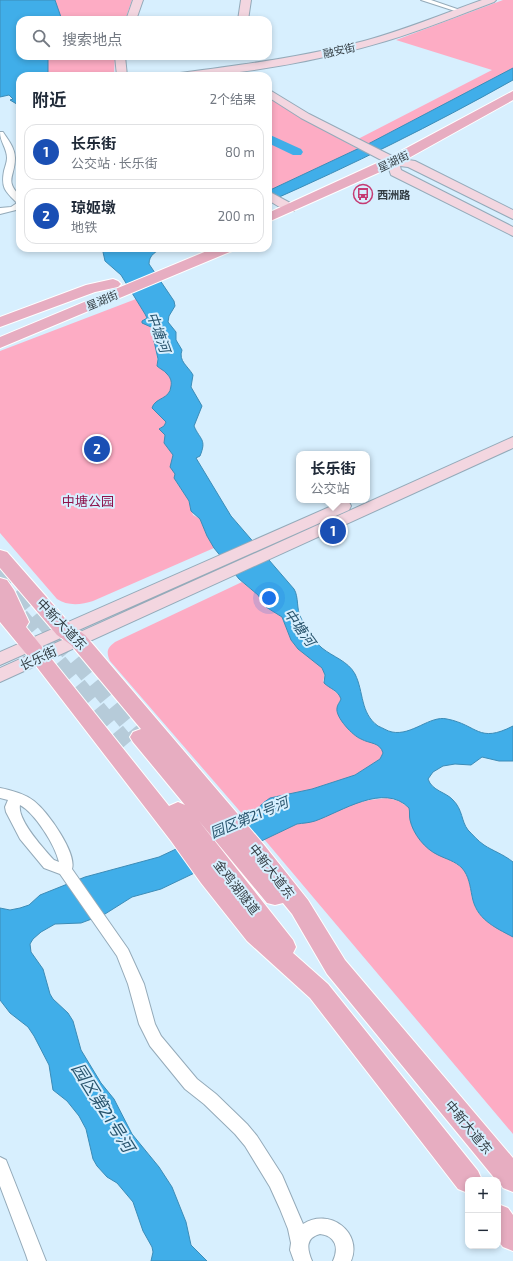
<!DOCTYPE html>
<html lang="zh">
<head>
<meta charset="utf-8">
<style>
  :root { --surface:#fff; --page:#f2f2f3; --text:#1f2937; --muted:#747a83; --line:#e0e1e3; --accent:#2563eb }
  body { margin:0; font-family:"Exo 2","Noto Sans SC",sans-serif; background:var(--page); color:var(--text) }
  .controls { position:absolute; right:12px; bottom:12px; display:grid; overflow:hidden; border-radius:8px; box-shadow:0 2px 6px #0003 }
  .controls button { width:36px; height:36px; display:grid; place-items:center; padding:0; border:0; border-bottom:1px solid var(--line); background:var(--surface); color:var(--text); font:20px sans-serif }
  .you { position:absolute; left:269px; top:598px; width:14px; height:14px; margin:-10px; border:3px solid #fff; border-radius:50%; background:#1a73e8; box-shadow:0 0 0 6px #1a73e833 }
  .badge { display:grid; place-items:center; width:26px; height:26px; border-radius:50%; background:var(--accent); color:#fff; font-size:13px; font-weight:700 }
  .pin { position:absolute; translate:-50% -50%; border:2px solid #fff; box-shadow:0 1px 4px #0006 }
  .popup { position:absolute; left:296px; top:451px; width:74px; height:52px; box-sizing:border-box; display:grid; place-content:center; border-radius:8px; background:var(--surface); filter:drop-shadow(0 1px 3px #0005); font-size:13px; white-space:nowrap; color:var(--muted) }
  .popup b { font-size:15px; color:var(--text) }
  .popup::after { content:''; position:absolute; left:50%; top:100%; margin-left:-8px; border:8px solid transparent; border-top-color:var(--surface) }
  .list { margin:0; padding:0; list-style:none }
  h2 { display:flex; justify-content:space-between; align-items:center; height:52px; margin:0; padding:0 16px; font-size:17px }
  h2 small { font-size:13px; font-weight:400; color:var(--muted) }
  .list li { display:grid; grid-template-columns:26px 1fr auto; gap:12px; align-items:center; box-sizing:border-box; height:56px; margin:0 8px 8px; padding:0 8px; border:1px solid var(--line); border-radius:12px }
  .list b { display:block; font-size:15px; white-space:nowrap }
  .list p { margin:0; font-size:13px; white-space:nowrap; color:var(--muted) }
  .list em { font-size:13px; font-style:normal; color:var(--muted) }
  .icon { flex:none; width:22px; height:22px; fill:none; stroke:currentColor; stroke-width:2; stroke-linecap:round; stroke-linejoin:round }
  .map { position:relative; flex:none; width:513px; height:1261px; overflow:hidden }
  .search { position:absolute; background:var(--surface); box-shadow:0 2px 6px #0003; left:16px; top:16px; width:256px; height:44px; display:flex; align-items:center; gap:10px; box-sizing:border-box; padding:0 14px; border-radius:12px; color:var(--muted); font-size:15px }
  .panel { position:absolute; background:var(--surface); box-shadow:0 2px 6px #0003; left:16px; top:72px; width:256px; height:180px; border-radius:12px }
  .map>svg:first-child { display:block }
</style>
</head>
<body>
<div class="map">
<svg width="513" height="1261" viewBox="0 0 513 1261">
  <rect width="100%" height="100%" fill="#d7effe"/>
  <path fill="#fdacc4" d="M55,0H132L125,20H62Z
    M503,0H513V68L368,144L358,139L492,70L396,40Z
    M48,56H115L114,76H48Z
    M268,97L286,109L358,149L277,187L268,190Z
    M136,299L147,317L142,321L154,330L156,334C154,346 158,355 157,366C160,369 165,370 168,374C176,383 170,397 159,400V415L166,422L164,426L159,429L165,435L164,443L173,455L172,469L175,474V480L189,501L193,515L200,519L207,536L214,548L93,601C81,605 67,606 57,599L0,533V351Z
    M242,582L258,595L266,607L282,617C286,627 290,640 298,648C307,658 330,665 323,681L340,696L341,699C340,702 337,705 337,708C335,716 353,736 361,739C370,743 380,742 383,753L380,759L355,775L312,789L276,797L256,811L244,816L110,661C106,652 107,648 115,642Z
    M387,798L399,801L409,808C410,812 409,816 410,820C414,837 427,849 442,856C449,860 458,863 463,869C470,878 470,888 472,898C477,920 495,927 513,937V1134L264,839L297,824L315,821L353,804L370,800Z"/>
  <path fill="#40aee9" stroke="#3c8cb7" d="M0,0H55L62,20H20V56H48V76H20V106L10,100L13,99L9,95L0,97Z
    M513,68V80C433,125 352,165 268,202V191L368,144Z
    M101,248H164C156,251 149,255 149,264L174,301L175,306L169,316L168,322L176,332V340L182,350C178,361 188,366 193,375L191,387L202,406L194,426C200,440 207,439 200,456L196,458L231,516L294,589C299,597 296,609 301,618C304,625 316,643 322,648C333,657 348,661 355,674C364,692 360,713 378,726C383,728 387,731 392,732C412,736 430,715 447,719C478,725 478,744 513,726V761H499L482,757L471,765L455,764L443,766L433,772L428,779C432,791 446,792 453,800C463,810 461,821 468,830C473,835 478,841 484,845C493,851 503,854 513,862V937C494,927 476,919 472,896C470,886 469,876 462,868C455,861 446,859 438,855C425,849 413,834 410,820C409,816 410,812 409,808C384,782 341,812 315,821C309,823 303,823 297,824L161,889L132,897L105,914L81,923L55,924L41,932L33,939L30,944L31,952L43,969L50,994L53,999L68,1013L73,1021L81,1050L101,1083L114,1099L132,1134L159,1167L172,1187L186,1222L191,1245L207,1261H151L153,1252L152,1247L143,1231L133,1202L117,1183L107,1177L97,1166L93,1159L86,1129L79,1116L67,1101L53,1090L49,1065L34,1036L28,1027L10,1013L0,1000V908L10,910L20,908L29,905L40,895L85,877L159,857L255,812L263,803L270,798L312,789L355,775L380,759L383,753C380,742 370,744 361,739C353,736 335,717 337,708C337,705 340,702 341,699C338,690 330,689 324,683L325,675L322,668L298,649L291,640L282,617L266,607L258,595L239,579L214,548L207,536L200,519L191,511L189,501L174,478L175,474L170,467L173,455L164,443L165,435L159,429L164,426L166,422L152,408C155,397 170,400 171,386C172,381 170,377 167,374C164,370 160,369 157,366L158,359L154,341L156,334L151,327L142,323V321L147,318L145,314L121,275L105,261L103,252Z"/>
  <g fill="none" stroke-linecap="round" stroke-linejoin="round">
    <path fill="#40aee9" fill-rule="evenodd" d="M268,134L301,149L303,152L301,155H293L268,143Z"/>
    <path stroke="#b6cbd9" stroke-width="20" stroke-dasharray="20 10" stroke-linecap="butt" d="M0,566L141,737
      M0,594L126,745"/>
    <g stroke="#94aab9" stroke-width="2">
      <path id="street" d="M421,0H431L463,11L458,12Z
        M0,132H3C8,140 15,148 15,158C15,177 4,180 20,196V209L0,214V208L11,207L17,203C5,191 1,188 4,171C5,167 7,162 7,158C7,148 0,142 0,132Z
        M0,788C11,790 25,794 34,801C48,812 77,853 72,869L128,949L144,984L155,1024L161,1036L197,1079L216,1094L247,1124L257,1136L282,1175L303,1224C329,1207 363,1232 351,1261H333C339,1248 336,1236 320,1234C305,1238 307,1249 312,1261H294L290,1250L291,1243L288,1229L280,1209L270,1187L245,1146L235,1134L204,1104L185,1089L150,1046L139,1024L128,984L117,956L60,874L44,868L20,839L6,812L5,807L8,800L0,798ZM20,805C35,813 55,845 59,862L54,860C44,849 17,820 20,805Z
        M0,1157L6,1160L8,1165L46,1261H28L26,1255L0,1186Z"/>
    </g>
    <g stroke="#94aab9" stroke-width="2">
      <path id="secondary" d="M133,0H143L136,20H126Z
        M241,0H251L248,20H238Z
        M482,0H496L494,2C459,15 423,30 386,41C322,60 241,76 175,76L180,73C242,65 303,57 364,41C404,30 443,14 482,0Z
        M115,56H125L127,76H117Z
        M268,89L309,114L382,151L396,158L415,161L513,210V219L408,167L400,166L401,170L513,227V236L391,175L387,163L301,118L268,97Z
        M268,191L294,205L296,208L294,211H286L268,200Z
        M513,437V448L0,682V668Z
        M343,501L349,502L351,506L349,510L0,665V652Z"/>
    </g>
    <g stroke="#fff" stroke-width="2">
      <path id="primary" d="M513,91V100L398,164L268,222V213L388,158Z
        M214,248H234L232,251L0,348V337Z
        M113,279L118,281L121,284L118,287L95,292L0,327V317L86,285Z
        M0,550L7,552L71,625L85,635L265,846L308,900L345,960L513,1158V1192L503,1188L498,1180H496L327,974L292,914L283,903L275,905L267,903L199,821L293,940L296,947L293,953L328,984L478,1171L482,1180H468V1193L458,1189L310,998L247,941L201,883L171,841L33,662L0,622V578L7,580L14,590L29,622L26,627L169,806L178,802L185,805L133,742L130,737L133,732L141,729L71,645L57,635L0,568Z
        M498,1204L508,1208L513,1215V1251L503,1247L498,1241Z"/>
    </g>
    <use href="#street" fill="#fff" fill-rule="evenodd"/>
    <use href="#secondary" fill="#f3d6e0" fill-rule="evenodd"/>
    <use href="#primary" fill="#e7adc1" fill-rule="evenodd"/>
  </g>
  <defs>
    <g id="bus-ring" transform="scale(1)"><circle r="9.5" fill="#d7effe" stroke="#c53b73" stroke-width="1.5"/><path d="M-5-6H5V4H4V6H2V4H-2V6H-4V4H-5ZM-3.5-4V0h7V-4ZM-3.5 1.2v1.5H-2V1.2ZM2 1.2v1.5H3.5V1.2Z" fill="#c53b73"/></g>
  </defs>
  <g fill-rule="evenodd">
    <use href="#bus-ring" x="363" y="194"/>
  </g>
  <g text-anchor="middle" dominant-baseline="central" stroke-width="4" stroke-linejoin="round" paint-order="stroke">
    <g font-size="11" fill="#333d43" stroke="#d7effe">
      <text transform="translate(339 50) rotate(-13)">融安街</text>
      <text transform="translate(393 161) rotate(-26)">星湖街</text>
      <text transform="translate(102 300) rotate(-23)">星湖街</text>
    </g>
    <g font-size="11" font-weight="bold" fill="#333d43" stroke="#d7effe" text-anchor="start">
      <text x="377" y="194">西洲路</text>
    </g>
    <g font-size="13" fill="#8d124b" stroke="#d7effe">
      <text x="88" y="501">中塘公园</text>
    </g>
    <g font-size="13" fill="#333d43" stroke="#d7effe">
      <text transform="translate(62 624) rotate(46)">中新大道东</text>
      <text transform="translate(38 658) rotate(-25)">长乐街</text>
      <text transform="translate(272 871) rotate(52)">中新大道东</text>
      <text transform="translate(237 887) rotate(52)">金鸡湖隧道</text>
      <text transform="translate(469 1127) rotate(50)">中新大道东</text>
    </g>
    <g font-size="14" font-style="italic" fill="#28546d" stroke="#d7effe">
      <text transform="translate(159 332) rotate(70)">中塘河</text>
      <text transform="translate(300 627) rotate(54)">中塘河</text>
      <text transform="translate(249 817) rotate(-23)">园区第21号河</text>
    </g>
    <g font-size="17" font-style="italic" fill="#28546d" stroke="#d7effe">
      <text transform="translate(104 1107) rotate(58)">园区第21号河</text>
    </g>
  </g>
</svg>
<div class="controls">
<button>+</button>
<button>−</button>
</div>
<div class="you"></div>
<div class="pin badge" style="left:333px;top:531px;background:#1a4fb4">1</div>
<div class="popup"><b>长乐街</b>公交站</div>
<div class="pin badge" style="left:97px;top:449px;background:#1a4fb4">2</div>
<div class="search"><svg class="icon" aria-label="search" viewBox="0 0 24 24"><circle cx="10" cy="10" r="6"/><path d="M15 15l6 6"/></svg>搜索地点</div>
<section class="panel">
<h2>附近<small>2个结果</small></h2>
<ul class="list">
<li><span class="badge" style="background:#1a4fb4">1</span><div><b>长乐街</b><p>公交站 · 长乐街</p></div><em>80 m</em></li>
<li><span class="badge" style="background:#1a4fb4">2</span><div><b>琼姬墩</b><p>地铁</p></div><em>200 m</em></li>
</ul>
</section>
</div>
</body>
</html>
